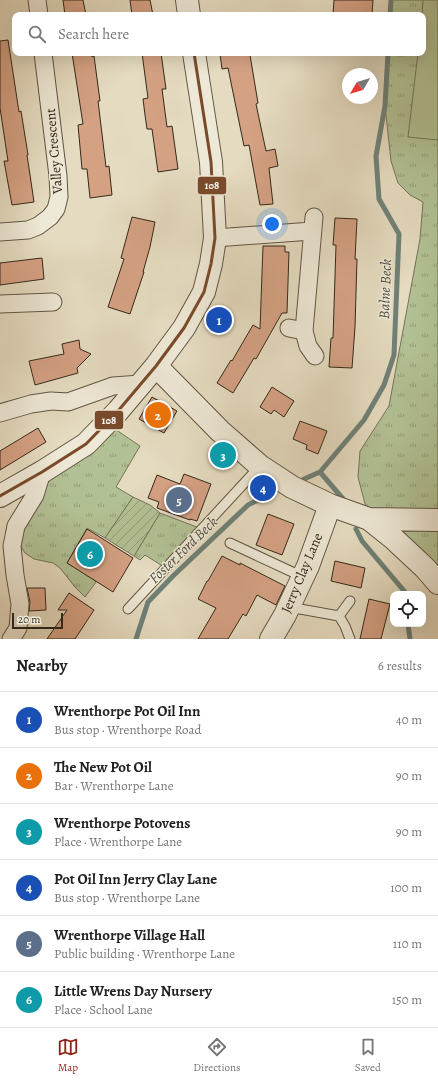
<!DOCTYPE html>
<html lang="en">
<head>
<meta charset="utf-8">
<style>
  :root { --surface:#fff; --page:#f6f6f6; --text:#222; --muted:#767676; --line:#e0e0e0; --accent:#8f2418 }
  body { margin:0; font-family:Alegreya,serif; background:var(--page); color:var(--text) }
  .controls { position:absolute; right:12px; bottom:12px; display:grid; overflow:hidden; border-radius:8px; box-shadow:0 4px 16px #0002 }
  .controls button { width:36px; height:36px; display:grid; place-items:center; padding:0; border:0; border-bottom:1px solid var(--line); background:var(--surface); color:var(--text); font:20px sans-serif }
  .compass { position:absolute; left:342px; top:68px; width:36px; height:36px; border-radius:50%; background:var(--surface); box-shadow:0 4px 16px #0002; rotate:232deg }
  .scale { position:absolute; left:12px; bottom:10px; width:51px; box-sizing:border-box; padding-left:4px; border:2px solid #35291a; border-top:0; font-size:11px; line-height:14px; white-space:nowrap; color:#35291a; -webkit-text-stroke:3px #eee8d6; paint-order:stroke }
  .you { position:absolute; left:272px; top:224px; width:14px; height:14px; margin:-10px; border:3px solid #fff; border-radius:50%; background:#1a73e8; box-shadow:0 0 0 6px #1a73e833 }
  .badge { display:grid; place-items:center; width:26px; height:26px; border-radius:50%; background:var(--accent); color:#fff; font-size:13px; font-weight:700 }
  .pin { position:absolute; translate:-50% -50%; border:2px solid #fff; box-shadow:0 1px 4px #0006 }
  .list { margin:0; padding:0; list-style:none }
  h2 { display:flex; justify-content:space-between; align-items:center; height:52px; margin:0; padding:0 16px; font-size:17px }
  h2 small { font-size:13px; font-weight:400; color:var(--muted) }
  .list li { display:grid; grid-template-columns:26px 1fr auto; gap:12px; align-items:center; box-sizing:border-box; height:56px; padding:0 16px; border-top:1px solid var(--line) }
  .list b { display:block; font-size:15px; white-space:nowrap }
  .list p { margin:0; font-size:13px; white-space:nowrap; color:var(--muted) }
  .list em { font-size:13px; font-style:normal; color:var(--muted) }
  .icon { flex:none; width:22px; height:22px; fill:none; stroke:currentColor; stroke-width:2; stroke-linecap:round; stroke-linejoin:round }
  .map { position:relative; flex:none; width:438px; height:639px; overflow:hidden }
  .search { position:absolute; background:var(--surface); box-shadow:0 4px 16px #0002; left:12px; right:12px; top:12px; height:44px; display:flex; align-items:center; gap:10px; box-sizing:border-box; padding:0 14px; border-radius:8px; color:var(--muted); font-size:15px }
  .sheet { height:388px; background:var(--surface) }
  nav { display:flex; justify-content:space-around; align-items:center; box-sizing:border-box; height:56px; border-top:1px solid var(--line); background:var(--surface); font-size:11px; color:var(--muted) }
  nav a { display:grid; justify-items:center; gap:2px }
  nav .on { color:var(--accent) }
  .map>svg:first-child { display:block }
</style>
</head>
<body>
<div class="map">
<svg width="438" height="639" viewBox="0 0 438 639">
  <defs>
    <pattern id="grass-tufts" width="24" height="20" patternUnits="userSpaceOnUse"><rect width="24" height="20" fill="#b2c195"/><path d="M3 7l-1-3M5 7V3M7 7l1-3M15 17l-1-3M17 17v-4M19 17l1-3" fill="none" stroke="#929d79"/></pattern>
    <pattern id="garden-furrows" width="10" height="10" patternUnits="userSpaceOnUse"><rect width="10" height="10" fill="#b2c195"/><path d="M-1 1l2-2M0 10L10 0M9 11l2-2" fill="none" stroke="#929d79"/></pattern>
  </defs>
  <rect width="100%" height="100%" fill="#e5dbc0"/>
  <filter id="stains"><feTurbulence type="fractalNoise" baseFrequency=".005" numOctaves="4"/><feColorMatrix values="0 0 0 0 .2 0 0 0 0 .09 0 0 0 0 .02 0 0 0 .5 -.17"/></filter>
  <radialGradient id="worn" r=".72"><stop offset=".6" stop-color="#630" stop-opacity="0"/><stop offset="1" stop-color="#630" stop-opacity=".3"/></radialGradient>
  <path fill="url(#grass-tufts)" stroke="#747558" d="M391,0H438V583L369,519L358,477L360,451L389,406L420,239L423,202L410,195L398,183L391,161L385,106L388,53H423V15H390Z
    M106,423L140,446L116,487L133,497L105,538L87,528L67,563L93,579L96,582L85,597L75,587L60,568L53,563L34,559L25,553L19,543L42,472Z
    M160,513L202,529L165,568L161,565L145,555L140,560L134,556Z"/>
  <path fill="url(#garden-furrows)" stroke="#747558" d="M133,497L150,505L160,513L134,556L105,538Z"/>
  <path fill="#b2c195" stroke="#747558" d="M423,0H438V140L408,137L418,53H423V15H422Z"/>
  <g fill="none" stroke-linecap="round" stroke-linejoin="round">
    <path stroke="#6f8177" stroke-width="5" d="M390,15L391,0
      M320,472L344,500
      M304,479L320,472L364,420L384,385L394,355L399,234L379,199L376,156L385,106L388,53
      M356,529L362,541L405,592V594
      M408,624L410,639
      M136,639L148,602L173,576L248,505L268,495"/>
  </g>
  <path fill="#d4a183" stroke="#35291a" d="M63,0H83L86,15H65Z
    M130,0H150L153,15H132Z
    M334,0H373L372,15H333Z
    M8,40L19,112L21,111L28,155H27L34,202L12,205L4,161H8L0,108V41Z
    M72,53H91L92,57L94,56L100,101H98L106,167L109,166L112,195L90,198L87,169H82L78,125L83,124Z
    M142,53H161L166,89H162L167,127L172,126L178,169L158,172L152,129H147L145,115L143,99L148,98Z
    M227,53H242V55H250L258,103L256,104L266,151L275,149L278,166L269,168L273,204L260,205L249,145L244,146L228,68L222,69L220,54Z
    M132,217L155,222L150,247L143,272H144L130,314L108,307L124,259L121,258Z
    M335,218L357,219L355,259H357L355,327L352,368L329,367L331,338H333L336,245H333Z
    M263,246H285V252H289L287,313H282L256,359L254,358L233,393L217,383L231,360L232,361L253,325L260,329Z
    M42,258L44,279L0,285V263Z
    M79,340L80,349L91,354L77,368L78,373L35,385L29,361L64,354L62,344Z
    M272,387L294,401L284,417L274,410L271,414L260,407Z
    M152,397L177,411L164,433L139,419Z
    M300,421L327,431L318,454L306,449L307,445L293,439Z
    M38,428L46,442L0,470V451Z
    M184,474L211,484L197,521L190,519V520L157,508L159,502L148,498L157,475L180,484Z
    M268,514L294,524L282,555L256,545Z
    M87,529L133,558L113,592L67,563Z
    M222,556L240,565V563L285,586L276,605L257,595L246,616L243,614L228,639H198L216,608L198,599L207,581H208Z
    M335,561L365,568L361,588L331,581Z
    M27,588H45L46,610L29,611L30,602Z
    M69,593L94,610L75,639H47L67,610H58Z
    M369,599L390,604L381,639H360Z"/>
  <g fill="none" stroke-linecap="round" stroke-linejoin="round">
    <g stroke="#615644" stroke-width="11">
      <path id="service" d="M230,543L303,577
        M289,607L339,616L345,626L350,639
        M128,609L260,466
        M339,616L350,601"/>
    </g>
    <g stroke="#615644" stroke-width="19">
      <path id="minor" d="M37,0L39,15
        M314,217L304,331L308,346L315,356
        M0,232L28,230L38,226L50,217L56,209L59,197L58,176L43,53
        M215,238L312,231
        M0,304L53,302
        M289,328L304,331
        M0,413L31,404L51,401L68,402L113,386L141,384
        M11,639L18,628L20,604L15,575L12,546L16,526L35,495L42,472"/>
    </g>
    <g stroke="#615644" stroke-width="24">
      <path id="tertiary" d="M187,0L189,15
        M156,366L220,431L260,466L292,487L330,505L369,519L394,539L425,568L438,583
        M0,496L42,472L86,444L118,411L156,366L184,328L204,292L211,264L215,238L211,162L194,53
        M369,519L438,520
        M271,639L285,615L308,566L330,505"/>
    </g>
    <use href="#service" stroke="#eee8d6" stroke-width="9"/>
    <use href="#minor" stroke="#eee8d6" stroke-width="17"/>
    <use href="#tertiary" stroke="#eee8d6" stroke-width="22"/>
    <g stroke="#eee8d6" stroke-width="6">
      <path id="bus-1" d="M0,496L42,472L86,444L118,411L156,366L184,328L204,292L211,264L215,238L211,162L194,53"/>
    </g>
    <use href="#bus-1" stroke="#7a4b2a" stroke-width="3"/>
  </g>
  <g text-anchor="middle" dominant-baseline="central" stroke-width="3" stroke-linejoin="round" paint-order="stroke">
    <g font-size="14" fill="#35291a" stroke="#eee8d6">
      <text transform="translate(54 151) rotate(-95)">Valley Crescent</text>
      <text transform="translate(302 573) rotate(-67)">Jerry Clay Lane</text>
    </g>
    <g font-size="15" font-style="italic" fill="#4d4e41" stroke="#eee8d6">
      <text transform="translate(385 289) rotate(-88)">Balne Beck</text>
      <text transform="translate(183 550) rotate(-44)">Foster Ford Beck</text>
    </g>
  </g>
  <g stroke="#eee8d6" stroke-width="1.5">
    <rect x="197" y="176" width="30" height="19" rx="4" fill="#7a4b2a"/>
    <rect x="94" y="410" width="30" height="20" rx="4" fill="#7a4b2a"/>
  </g>
  <g font-size="11" text-anchor="middle" font-weight="bold" fill="#fff">
    <text x="212" y="189">108</text>
    <text x="109" y="424">108</text>
  </g>
  <rect width="100%" height="100%" filter="url(#stains)"/>
  <rect width="100%" height="100%" fill="url(#worn)"/>
</svg>
<div class="controls">
<button><svg class="icon" aria-label="locate" viewBox="0 0 24 24"><circle cx="12" cy="12" r="6"/><path d="M12 2v4M12 18v4M2 12h4M18 12h4"/></svg></button>
</div>
<svg class="compass" viewBox="-18 -18 36 36"><path d="M0-13l5 13h-10z" fill="#e53935"/><path d="M0 13l5-13h-10z" fill="#767676"/></svg>
<div class="scale">20 m</div>
<div class="you"></div>
<div class="pin badge" style="left:219px;top:320px;background:#1a4fb4">1</div>
<div class="pin badge" style="left:158px;top:415px;background:#e8710a">2</div>
<div class="pin badge" style="left:223px;top:455px;background:#0f9aa8">3</div>
<div class="pin badge" style="left:263px;top:488px;background:#1a4fb4">4</div>
<div class="pin badge" style="left:179px;top:500px;background:#5c6f8a">5</div>
<div class="pin badge" style="left:90px;top:554px;background:#0f9aa8">6</div>
<div class="search"><svg class="icon" aria-label="search" viewBox="0 0 24 24"><circle cx="10" cy="10" r="6"/><path d="M15 15l6 6"/></svg>Search here</div>
</div>
<section class="sheet">
<h2>Nearby<small>6 results</small></h2>
<ul class="list">
<li><span class="badge" style="background:#1a4fb4">1</span><div><b>Wrenthorpe Pot Oil Inn</b><p>Bus stop · Wrenthorpe Road</p></div><em>40 m</em></li>
<li><span class="badge" style="background:#e8710a">2</span><div><b>The New Pot Oil</b><p>Bar · Wrenthorpe Lane</p></div><em>90 m</em></li>
<li><span class="badge" style="background:#0f9aa8">3</span><div><b>Wrenthorpe Potovens</b><p>Place · Wrenthorpe Lane</p></div><em>90 m</em></li>
<li><span class="badge" style="background:#1a4fb4">4</span><div><b>Pot Oil Inn Jerry Clay Lane</b><p>Bus stop · Wrenthorpe Lane</p></div><em>100 m</em></li>
<li><span class="badge" style="background:#5c6f8a">5</span><div><b>Wrenthorpe Village Hall</b><p>Public building · Wrenthorpe Lane</p></div><em>110 m</em></li>
<li><span class="badge" style="background:#0f9aa8">6</span><div><b>Little Wrens Day Nursery</b><p>Place · School Lane</p></div><em>150 m</em></li>
</ul>
</section>
<nav>
<a class="on"><svg class="icon" aria-label="map" viewBox="0 0 24 24"><path d="M3 6l6-2 6 2 6-2v14l-6 2-6-2-6 2zM9 4v14M15 6v14"/></svg>Map</a>
<a><svg class="icon" aria-label="directions" viewBox="0 0 24 24"><path d="M12 3l9 9-9 9-9-9zM9 14v-3h6M13 9l2 2-2 2"/></svg>Directions</a>
<a><svg class="icon" aria-label="saved" viewBox="0 0 24 24"><path d="M7 4h10v16l-5-4-5 4z"/></svg>Saved</a>
</nav>
</body>
</html>
